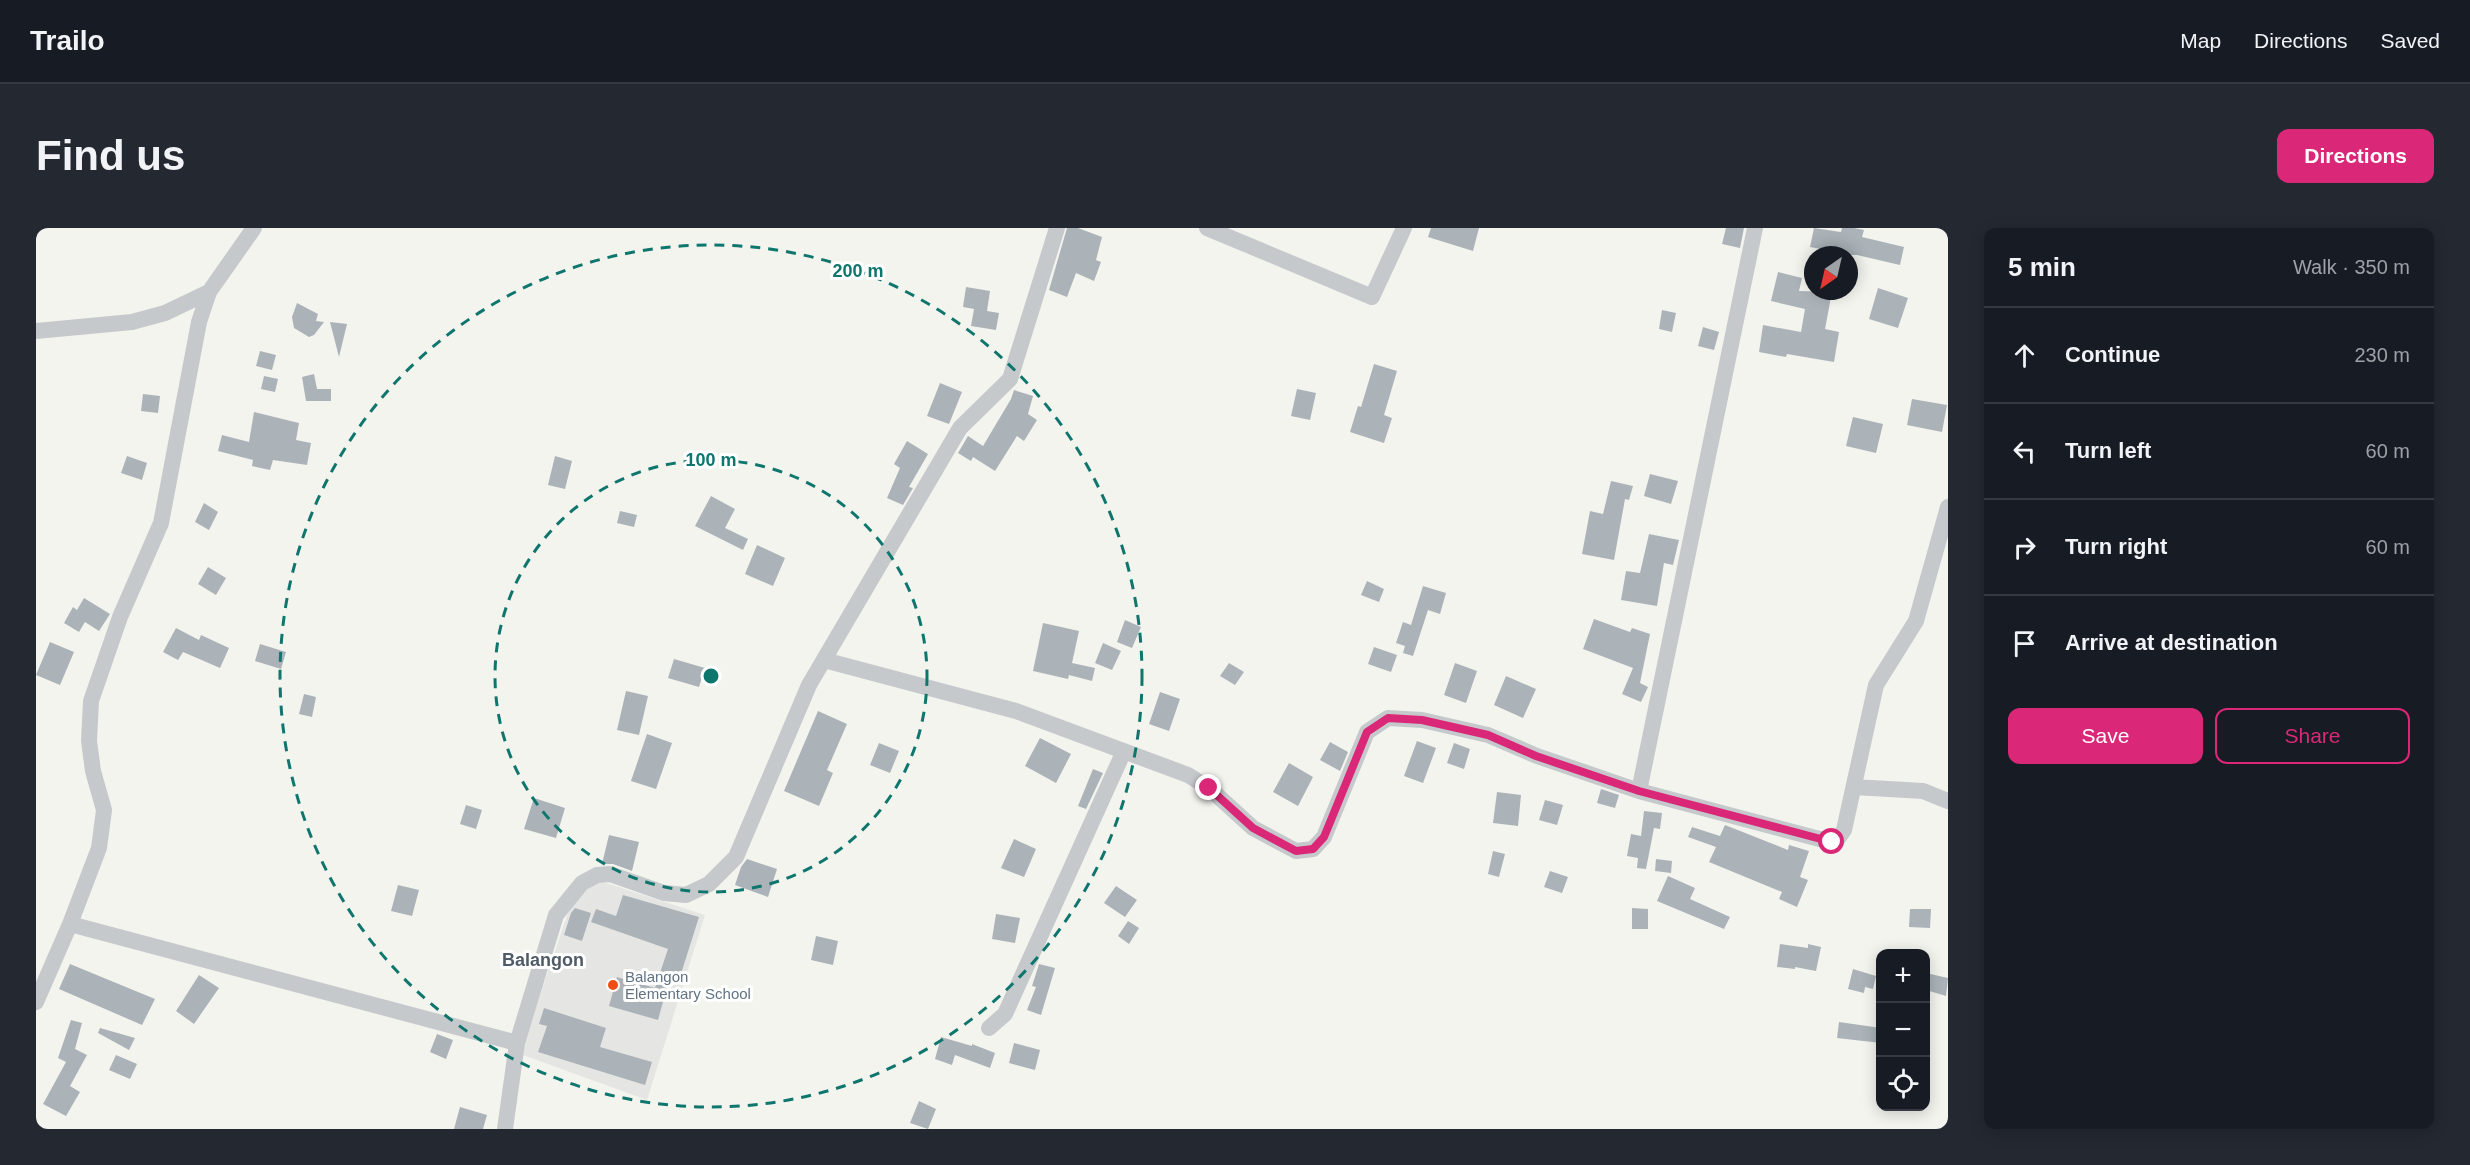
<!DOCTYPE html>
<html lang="en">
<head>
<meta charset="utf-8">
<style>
  :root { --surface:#171b24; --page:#242831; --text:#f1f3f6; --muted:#9ea1a6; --line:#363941; --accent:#db2777 }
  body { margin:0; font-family:Arial,sans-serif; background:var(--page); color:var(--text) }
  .controls { position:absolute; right:18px; bottom:18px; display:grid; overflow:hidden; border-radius:12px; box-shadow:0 3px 15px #0003 }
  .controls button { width:54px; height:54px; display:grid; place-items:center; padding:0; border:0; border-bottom:2px solid var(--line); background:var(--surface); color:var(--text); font:30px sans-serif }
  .compass { position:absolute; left:1768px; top:18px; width:54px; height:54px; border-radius:50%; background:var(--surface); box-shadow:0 3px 15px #0003; rotate:214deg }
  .stop { position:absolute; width:18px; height:18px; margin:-14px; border:4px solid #db2777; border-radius:50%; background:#fff }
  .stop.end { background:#db2777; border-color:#fff; box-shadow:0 2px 6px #0008 }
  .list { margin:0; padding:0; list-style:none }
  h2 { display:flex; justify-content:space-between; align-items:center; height:78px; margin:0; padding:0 24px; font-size:26px }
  h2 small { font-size:20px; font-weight:400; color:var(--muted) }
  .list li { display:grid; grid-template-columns:39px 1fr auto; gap:18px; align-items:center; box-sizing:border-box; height:96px; padding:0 24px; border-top:2px solid var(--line) }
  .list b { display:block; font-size:22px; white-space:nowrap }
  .list em { font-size:20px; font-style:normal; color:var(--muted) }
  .actions { display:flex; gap:12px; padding:18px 24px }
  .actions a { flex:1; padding:14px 0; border:2px solid var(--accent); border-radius:12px; text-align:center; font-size:21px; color:var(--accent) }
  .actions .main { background:var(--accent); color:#fff }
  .icon { flex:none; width:33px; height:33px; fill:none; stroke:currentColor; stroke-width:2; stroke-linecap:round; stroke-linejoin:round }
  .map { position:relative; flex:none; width:1912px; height:901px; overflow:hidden; border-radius:12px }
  header { display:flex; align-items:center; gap:36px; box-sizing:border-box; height:84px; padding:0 30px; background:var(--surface); border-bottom:2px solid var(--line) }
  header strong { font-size:28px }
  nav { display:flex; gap:33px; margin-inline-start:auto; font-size:21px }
  .intro { display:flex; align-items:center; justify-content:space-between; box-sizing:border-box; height:144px; padding:0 36px }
  h1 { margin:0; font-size:42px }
  .button { padding:15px 27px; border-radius:12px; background:var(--accent); color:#fff; font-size:21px; font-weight:700 }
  main { display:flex; gap:36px; padding:0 36px }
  aside { flex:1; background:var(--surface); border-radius:12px; box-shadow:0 3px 15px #0003 }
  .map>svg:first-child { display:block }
</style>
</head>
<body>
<header>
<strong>Trailo</strong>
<nav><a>Map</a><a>Directions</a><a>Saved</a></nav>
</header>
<div class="intro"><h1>Find us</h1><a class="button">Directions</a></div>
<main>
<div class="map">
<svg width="1912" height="901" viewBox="0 0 1912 901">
  <rect width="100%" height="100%" fill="#f4f4ef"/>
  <path fill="#e5e6e3" d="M561,652L669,687L611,872L484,826L535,676Z"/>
  <path fill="#abb3b8" d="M1031,0H1042L1066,9L1060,32L1065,34L1058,53L1040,45L1031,69L1013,62Z
    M1395,0H1443L1437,23L1392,9Z
    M1690,0H1708L1704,20L1686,16Z
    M1778,0L1805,4L1806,0H1818L1828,2L1826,9L1868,19L1864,37L1821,27H1800V24L1774,19Z
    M1742,44L1766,50L1763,63L1796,64L1789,101L1803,104L1798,134L1751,126L1750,129L1723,124L1727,97L1765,104L1769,81L1735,73Z
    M930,59L954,63L951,83L963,85L960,102L935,98L938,81L927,79Z
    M1842,60L1872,70L1862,100L1833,91Z
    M261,75L282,86L280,93L288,94L278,107L273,109L258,100L256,89Z
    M1626,82L1640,85L1636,104L1623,101Z
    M294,94L311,96L303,129Z
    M1667,99L1683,104L1678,122L1662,118Z
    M224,123L240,127L236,142L220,138Z
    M1338,136L1361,143L1348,187L1356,190L1348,215L1314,204L1322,178L1325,179Z
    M278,146L281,161H295V173H270L266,149Z
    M228,148L242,151L239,164L225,161Z
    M904,155L926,164L913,196L891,188Z
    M1261,161L1280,165L1274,192L1255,188Z
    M978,162L997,168L992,186L1001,192L988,213L981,208L959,243L937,229L935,233L922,225L932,208L947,218L975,171Z
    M107,166L124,168L122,185L105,183Z
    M1876,171L1911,177L1906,204L1871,197Z
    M218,184L263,195L260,212L275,215L271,237L237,232L234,242L216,238L217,232L182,223L186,207L213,214Z
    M1817,189L1847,196L1840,225L1810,218Z
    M871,213L892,226L873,259L877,260L867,277L851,270L864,240L858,236Z
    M91,228L111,235L106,252L85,245Z
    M519,228L536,233L529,261L512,257Z
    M1614,246L1642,253L1635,276L1608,268Z
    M1575,253L1597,258L1593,272L1589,271L1578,332L1546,326L1554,283L1567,286Z
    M675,268L699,281L689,300L712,311L707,322L659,298Z
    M168,275L182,284L173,302L159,294Z
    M584,283L601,287L598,299L581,295Z
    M1613,306L1643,312L1637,337L1628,335L1621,378L1585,372L1590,343L1604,345Z
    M721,317L749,330L737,358L709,346Z
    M172,339L190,350L180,367L162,356Z
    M1331,353L1348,361L1343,374L1325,367Z
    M1387,358L1410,365L1404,386L1392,382L1377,428L1367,425L1369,418L1360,415L1367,394L1375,397Z
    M48,370L74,386L63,403L49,394L43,404L28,395L37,379L41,382Z
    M1558,391L1594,404L1596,400L1614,406L1604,455L1612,459L1605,474L1586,466L1597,440L1547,421Z
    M1089,392L1105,399L1096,420L1081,414Z
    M1007,395L1043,403L1036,435L1059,440L1056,453L1033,447L1032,451L997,443Z
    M140,400L163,412L165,407L193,420L184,440L147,424L142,432L127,424Z
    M14,414L38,424L24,457L0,447Z
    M1067,415L1085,423L1076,442L1059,435Z
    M224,416L250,424L245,441L219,433Z
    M1338,419L1361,427L1355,444L1332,436Z
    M638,431L669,440L663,459L632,450Z
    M1193,435L1208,444L1199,457L1184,448Z
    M1419,435L1441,443L1430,475L1408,467Z
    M1470,448L1500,461L1487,490L1458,477Z
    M590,463L612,468L603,507L581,502Z
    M1124,464L1144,471L1133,503L1113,496Z
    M268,466L280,469L276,489L263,486Z
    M782,483L811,496L791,542L797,545L783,578L748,563Z
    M611,506L636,515L620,561L595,553Z
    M1004,510L1035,526L1020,555L989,538Z
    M1381,513L1400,520L1387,555L1368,548Z
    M1294,514L1312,524L1304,543L1284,532Z
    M843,515L863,523L854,545L834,537Z
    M1418,515L1434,521L1428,541L1411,535Z
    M1253,535L1277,549L1262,578L1237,564Z
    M1057,541L1067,545L1050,581L1042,578Z
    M1565,561L1583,567L1579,580L1561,575Z
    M1461,564L1485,567L1482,598L1457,595Z
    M498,570L529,580L520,610L488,601Z
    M1509,572L1527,577L1521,597L1503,592Z
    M430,577L446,582L440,601L424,596Z
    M1608,583L1626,585L1624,601L1618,600L1610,641L1601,640L1602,630L1591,628L1595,606L1605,608Z
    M1689,597L1752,622L1753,617L1773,623L1764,649L1772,652L1761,679L1743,671L1746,664L1673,634L1680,619L1652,609L1656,599L1684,608Z
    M573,607L603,614L596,643L577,636H566Z
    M978,611L1000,621L988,649L965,640Z
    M1457,623L1469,626L1463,649L1452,646Z
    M711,631L741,641L732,669L699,657L705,639Z
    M1620,631L1636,633L1635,645L1619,643Z
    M1514,643L1532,649L1526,665L1508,659Z
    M1632,648L1659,660L1654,671L1694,689L1688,701L1621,673Z
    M362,657L383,662L376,688L355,683Z
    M1080,658L1101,672L1089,689L1068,675Z
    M587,667L663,689L643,752L634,749L622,792L573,778L581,749L619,760L632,721L555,694L560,681L580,688Z
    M539,680L555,685L546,713L528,707L535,685Z
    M1596,680L1612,681V701H1596Z
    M1874,681H1895L1894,700L1873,699Z
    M960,686L984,690L979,715L956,711Z
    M1092,693L1103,700L1093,716L1082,708Z
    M780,708L802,713L797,737L775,732Z
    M1744,716L1772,720V716L1785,719L1780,743L1759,739V741L1741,739Z
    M34,736L119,771L106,797L23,761Z
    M1003,736L1019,740L1005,787L991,782L1000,759L996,758Z
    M1817,741L1840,748L1837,761L1829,759L1828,765L1812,761Z
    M1890,745L1912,750L1910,768L1890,762Z
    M163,747L183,760L158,796L140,783Z
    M508,780L570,800L564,819L616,834L609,857L502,824L511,798L503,796Z
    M35,792L46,795L39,821L51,827L34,858L44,864L30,888L7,876L30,834L22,830Z
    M1803,794L1845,800V815L1801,810Z
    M64,800L99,810L93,822L62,805Z
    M401,806L417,812L410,831L394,824Z
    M905,809L936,818V816L959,825L954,840L919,827L916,837L899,831Z
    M978,815L1004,822L999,842L973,835Z
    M80,827L101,836L94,851L73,842Z
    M883,873L900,881L892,901L874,895Z
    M424,879L451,887L447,901H418Z"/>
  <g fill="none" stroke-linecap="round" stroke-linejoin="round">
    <path stroke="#c6c9cc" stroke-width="16" d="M1171,0L1336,69L1368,0
      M1719,0L1603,563L1791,613L1801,612L1808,602L1840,457L1880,393L1912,279
      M0,103L96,94L129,85L173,64
      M788,432L980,483L1152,547L1173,560L1217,600L1260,623L1277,621L1288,609L1331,504L1352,490L1386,492L1452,507L1501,528L1603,563
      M1818,559L1887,563L1912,573
      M34,696L481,815
      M0,774L34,696L63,620L68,582L57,543L53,513L55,473L84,389L125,295L163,94L173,64L218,0
      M953,800L969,786L1088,523
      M469,901L481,815L520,687L546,655L561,647L574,646L628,665L650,667L673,656L700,629L773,457L924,200L974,151L1021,0"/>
  </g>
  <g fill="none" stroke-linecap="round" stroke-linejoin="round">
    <path stroke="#db2777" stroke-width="8" d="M1173,560L1217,600L1260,623L1277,621L1288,609L1331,504L1352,490L1386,492L1452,507L1500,528L1603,563L1796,614"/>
  </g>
  <g fill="none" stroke="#0f766e" stroke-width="3" stroke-dasharray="10 8">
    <circle cx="675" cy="448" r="216"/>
    <circle cx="675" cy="448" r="431"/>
  </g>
  <circle fill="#f04d14" stroke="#fff" stroke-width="2" cx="577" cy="757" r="6"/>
  <g text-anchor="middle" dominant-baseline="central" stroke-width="6" stroke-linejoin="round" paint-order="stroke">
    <g font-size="15" fill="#617383" stroke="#fff" text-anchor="start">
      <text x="589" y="748">Balangon<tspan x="589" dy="17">Elementary School</tspan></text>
    </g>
    <g font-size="18" font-weight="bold" fill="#4f5c68" stroke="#fff">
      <text x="507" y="732">Balangon</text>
    </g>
  </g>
  <circle cx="675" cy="448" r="9" fill="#0f766e" stroke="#fff" stroke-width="3"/>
  <g font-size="18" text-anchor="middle" font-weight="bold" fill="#0f766e" stroke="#fff" stroke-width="6" stroke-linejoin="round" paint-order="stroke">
    <text x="822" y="49">200 m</text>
    <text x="675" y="238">100 m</text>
  </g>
</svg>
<div class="controls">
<button>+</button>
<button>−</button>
<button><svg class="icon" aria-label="locate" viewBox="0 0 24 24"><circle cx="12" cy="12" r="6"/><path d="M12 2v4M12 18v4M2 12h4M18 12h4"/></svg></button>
</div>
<svg class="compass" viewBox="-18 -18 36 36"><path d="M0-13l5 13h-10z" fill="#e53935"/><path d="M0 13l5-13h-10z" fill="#9ea1a6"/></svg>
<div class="stop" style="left:1796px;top:614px"></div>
<div class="stop end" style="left:1173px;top:560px"></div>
</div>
<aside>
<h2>5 min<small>Walk · 350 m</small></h2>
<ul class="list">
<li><svg class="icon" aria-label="ahead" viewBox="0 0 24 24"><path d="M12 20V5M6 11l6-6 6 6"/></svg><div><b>Continue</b></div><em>230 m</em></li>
<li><svg class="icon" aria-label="left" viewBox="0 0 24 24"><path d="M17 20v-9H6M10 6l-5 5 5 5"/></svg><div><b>Turn left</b></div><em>60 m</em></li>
<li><svg class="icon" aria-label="right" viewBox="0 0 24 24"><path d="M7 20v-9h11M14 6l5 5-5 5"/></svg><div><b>Turn right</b></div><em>60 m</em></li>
<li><svg class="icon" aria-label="arrive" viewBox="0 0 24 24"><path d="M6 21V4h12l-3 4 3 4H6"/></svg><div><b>Arrive at destination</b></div></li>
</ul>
<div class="actions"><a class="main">Save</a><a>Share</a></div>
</aside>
</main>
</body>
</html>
